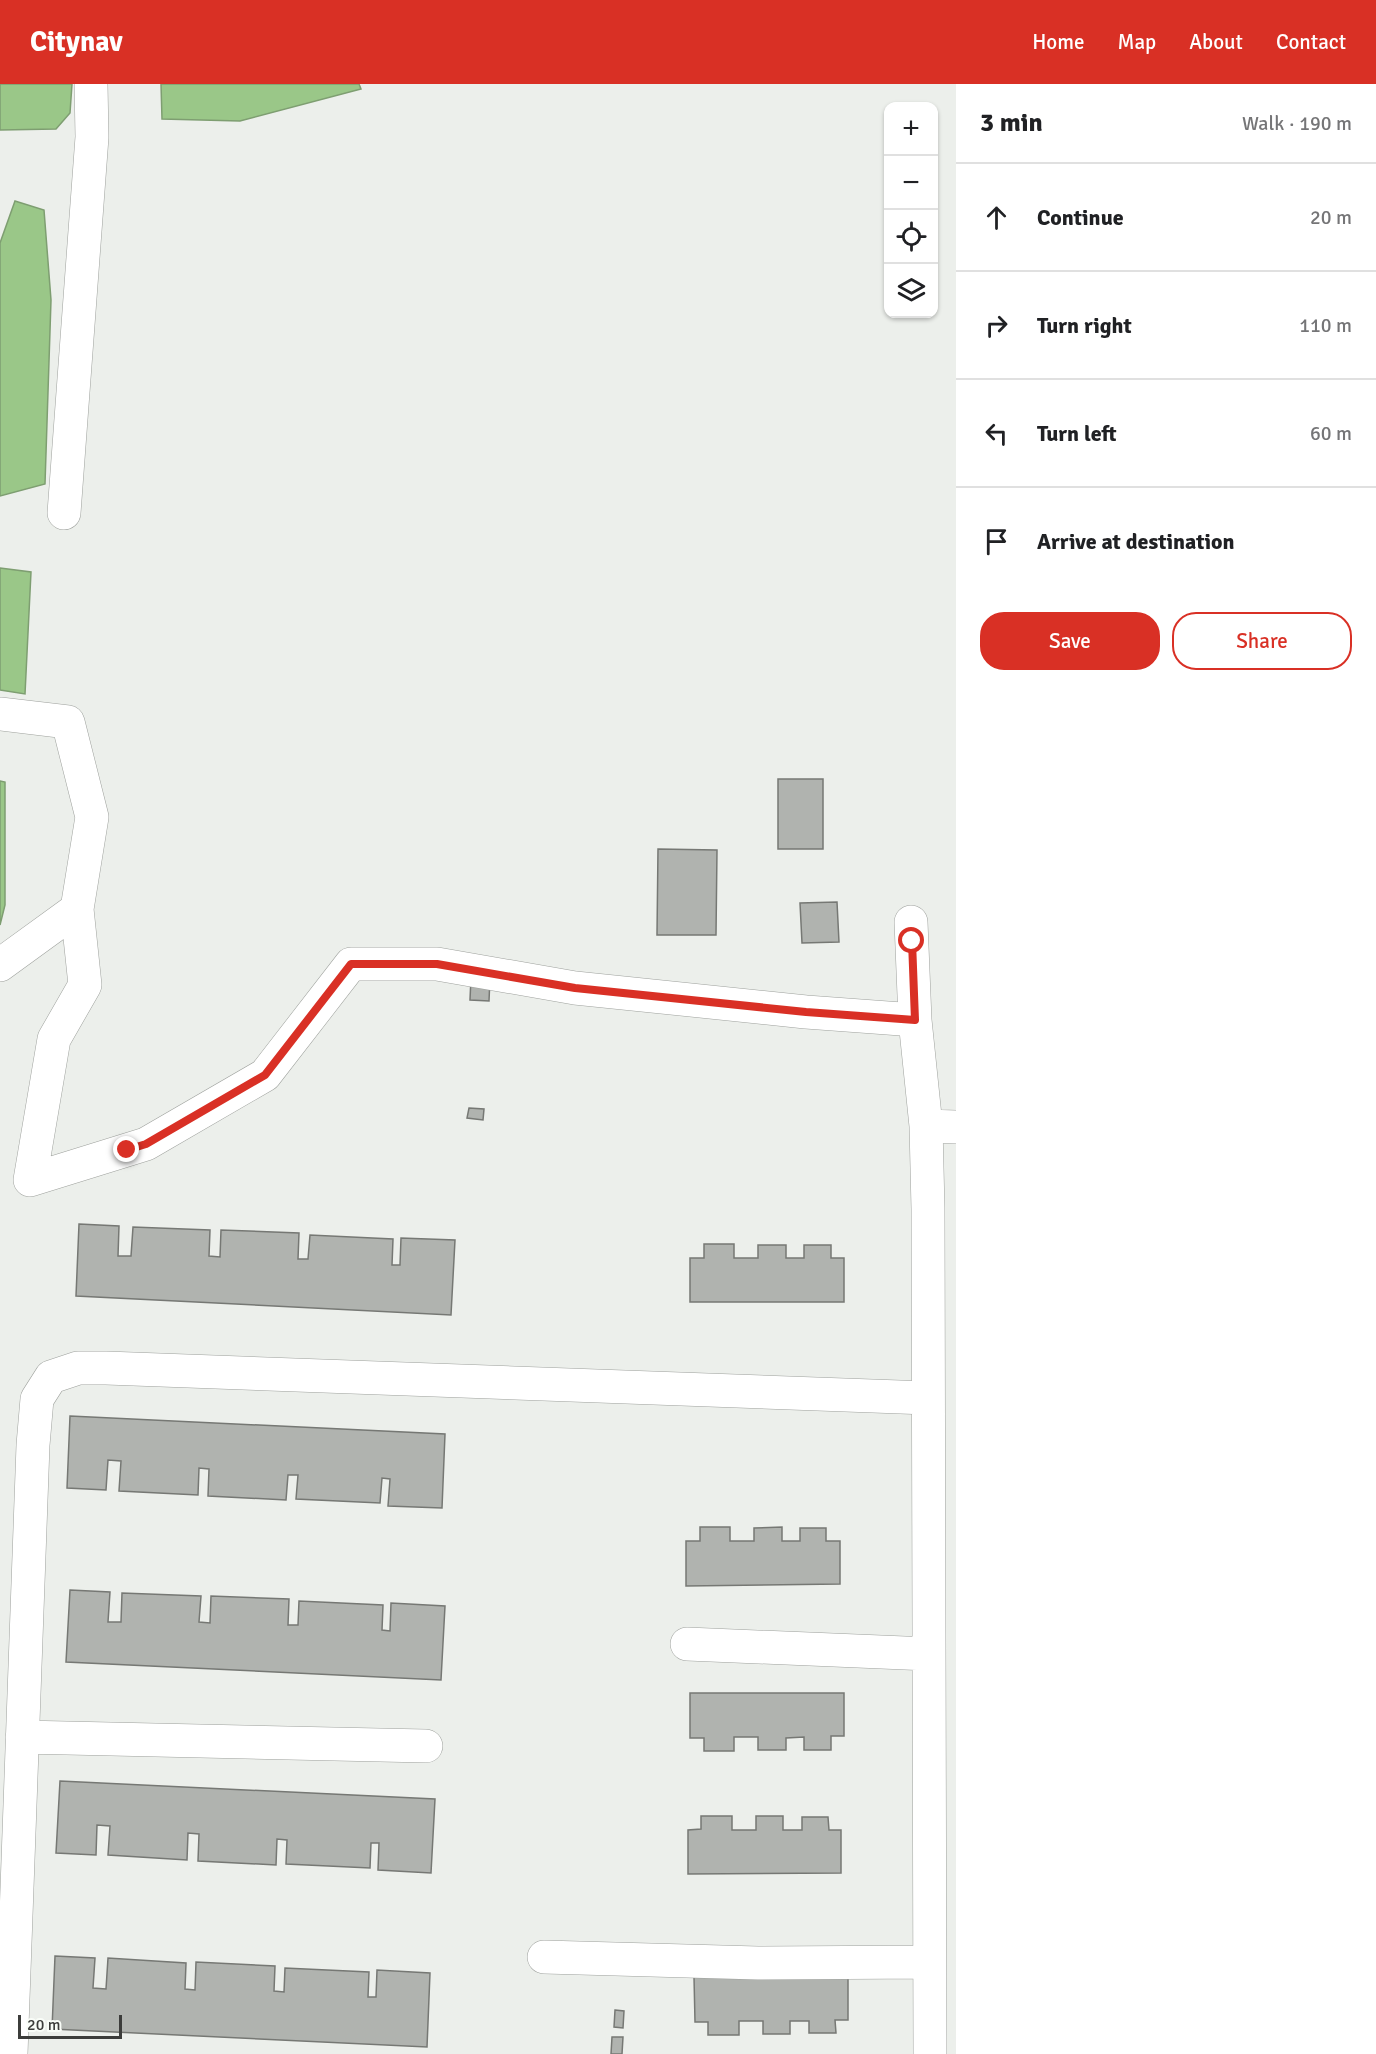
<!DOCTYPE html>
<html lang="en">
<head>
<meta charset="utf-8">
<style>
  :root { --surface:#fff; --page:#f2f2f2; --text:#202124; --muted:#757577; --line:#e0e0e0; --accent:#d93025 }
  body { margin:0; font-family:Signika,sans-serif; background:var(--page); color:var(--text) }
  .controls { position:absolute; right:18px; top:18px; display:grid; overflow:hidden; border-radius:12px; box-shadow:0 2px 4px #0004 }
  .controls button { width:54px; height:54px; display:grid; place-items:center; padding:0; border:0; border-bottom:2px solid var(--line); background:var(--surface); color:var(--text); font:30px sans-serif }
  .scale { position:absolute; left:18px; bottom:15px; width:104px; box-sizing:border-box; padding-left:6px; border:3px solid #3c3d3b; border-top:0; font-size:16px; line-height:21px; white-space:nowrap; color:#3c3d3b; -webkit-text-stroke:4px #f9fdf8; paint-order:stroke }
  .stop { position:absolute; width:18px; height:18px; margin:-14px; border:4px solid #d93025; border-radius:50%; background:#fff }
  .stop.end { background:#d93025; border-color:#fff; box-shadow:0 2px 6px #0008 }
  .list { margin:0; padding:0; list-style:none }
  h2 { display:flex; justify-content:space-between; align-items:center; height:78px; margin:0; padding:0 24px; font-size:26px }
  h2 small { font-size:20px; font-weight:400; color:var(--muted) }
  .list li { display:grid; grid-template-columns:39px 1fr auto; gap:18px; align-items:center; box-sizing:border-box; height:108px; padding:0 24px; border-top:2px solid var(--line) }
  .list b { display:block; font-size:22px; white-space:nowrap }
  .list em { font-size:20px; font-style:normal; color:var(--muted) }
  .actions { display:flex; gap:12px; padding:18px 24px }
  .actions a { flex:1; padding:14px 0; border:2px solid var(--accent); border-radius:24px; text-align:center; font-size:21px; color:var(--accent) }
  .actions .main { background:var(--accent); color:#fff }
  .icon { flex:none; width:33px; height:33px; fill:none; stroke:currentColor; stroke-width:2; stroke-linecap:round; stroke-linejoin:round }
  .map { position:relative; flex:none; width:956px; height:1970px; overflow:hidden }
  header { display:flex; align-items:center; gap:36px; box-sizing:border-box; height:84px; padding:0 30px; background:var(--accent); color:#fff }
  header strong { font-size:28px }
  nav { display:flex; gap:33px; margin-inline-start:auto; font-size:21px }
  main { display:flex }
  aside { flex:1; background:var(--surface) }
  .map>svg:first-child { display:block }
</style>
</head>
<body>
<header>
<strong>Citynav</strong>
<nav><a>Home</a><a>Map</a><a>About</a><a>Contact</a></nav>
</header>
<main>
<div class="map">
<svg width="956" height="1970" viewBox="0 0 956 1970">
  <rect width="100%" height="100%" fill="#ecefeb"/>
  <path fill="#9ac788" stroke="#7e9e71" stroke-width="1.5" d="M0,0H72L70,29L56,45L0,46Z
    M161,0H359L361,5L240,37L162,35Z
    M15,117L44,126L51,216L45,400L0,412V159Z
    M0,484L31,488L25,610L0,606Z
    M0,697L5,698V821L0,841Z"/>
  <path fill="#b0b3af" stroke="#767874" stroke-width="1.5" d="M778,695H823V765H778Z
    M658,765L717,766L716,851H657Z
    M837,818L839,858L802,859L800,819Z
    M471,893L490,894L489,917L470,916Z
    M469,1024L484,1025L483,1036L467,1034Z
    M79,1140L119,1142L118,1172H131L133,1143L210,1146L209,1172L220,1173L221,1146L299,1149L298,1175H308L310,1151L393,1155L392,1181H400L401,1154L455,1156L451,1231L76,1212Z
    M704,1160H734V1174H758V1161H786V1174H804V1161H831V1174H844V1218H690V1174H704Z
    M70,1332L445,1350L442,1424L388,1422L390,1395L382,1394L380,1419L296,1415L298,1391H288L286,1416L208,1412L209,1385L199,1384L198,1411L119,1407L121,1377L108,1376L106,1406L67,1404Z
    M700,1443H730V1457H754V1444L782,1443V1457H800V1444H826V1457H840V1500L686,1502V1457H700Z
    M70,1506L110,1508L108,1538H121L122,1509L201,1512L199,1538L210,1539L211,1512L289,1515L288,1541H298L299,1517L383,1521L382,1546L390,1547L391,1519L445,1522L441,1596L66,1578Z
    M690,1609H844V1652H831V1666H804V1653L786,1654V1666H758V1653H734V1667H704V1654H690Z
    M60,1697L435,1715L431,1789L378,1786L379,1759H371L370,1784L286,1780L287,1756L277,1755L276,1781L198,1777L199,1750L188,1749L187,1776L108,1771L110,1742L97,1741L96,1771L56,1769Z
    M701,1732H732V1746H756V1732H783V1746H802V1733H828L829,1746H841V1789L688,1790V1746L701,1745Z
    M55,1872L95,1874L93,1904L106,1905L108,1874L186,1879L185,1905L195,1906L196,1878L275,1882L274,1907L284,1908L285,1884L369,1888L368,1913H376L377,1886L430,1889L427,1963L52,1945Z
    M694,1893H848V1936H835L836,1949H809V1937H790V1950H763V1937H739V1951H708V1938H695Z
    M615,1926L624,1927L623,1944L614,1943Z
    M612,1953H623L622,1970H611Z"/>
  <g fill="none" stroke-linecap="round" stroke-linejoin="round">
    <g stroke="#9ea19d" stroke-width="34">
      <path id="minor" d="M64,429L92,53L91,0
        M0,630L68,638L92,733L77,825L85,901L54,955L30,1096L146,1060L265,991L351,880H437L575,904L806,928L915,936
        M911,838L915,936L926,1042L928,1125L930,1970
        M0,881L77,825
        M926,1042L956,1043
        M687,1560L929,1570
        M22,1653L426,1662
        M544,1873L758,1879L929,1878
        M11,1970L33,1361L37,1315L51,1293L78,1284H106L928,1314"/>
    </g>
    <use href="#minor" stroke="#fff" stroke-width="33"/>
  </g>
  <g fill="none" stroke-linecap="round" stroke-linejoin="round">
    <path stroke="#d93025" stroke-width="8" d="M127,1066L146,1060L265,991L351,880H437L575,904L806,928L915,936L912,857"/>
  </g>
</svg>
<div class="controls">
<button>+</button>
<button>−</button>
<button><svg class="icon" aria-label="locate" viewBox="0 0 24 24"><circle cx="12" cy="12" r="6"/><path d="M12 2v4M12 18v4M2 12h4M18 12h4"/></svg></button>
<button><svg class="icon" aria-label="layers" viewBox="0 0 24 24"><path d="M12 4l9 5-9 5-9-5zM3 14l9 5 9-5"/></svg></button>
</div>
<div class="scale">20 m</div>
<div class="stop" style="left:912px;top:857px"></div>
<div class="stop end" style="left:127px;top:1066px"></div>
</div>
<aside>
<h2>3 min<small>Walk · 190 m</small></h2>
<ul class="list">
<li><svg class="icon" aria-label="ahead" viewBox="0 0 24 24"><path d="M12 20V5M6 11l6-6 6 6"/></svg><div><b>Continue</b></div><em>20 m</em></li>
<li><svg class="icon" aria-label="right" viewBox="0 0 24 24"><path d="M7 20v-9h11M14 6l5 5-5 5"/></svg><div><b>Turn right</b></div><em>110 m</em></li>
<li><svg class="icon" aria-label="left" viewBox="0 0 24 24"><path d="M17 20v-9H6M10 6l-5 5 5 5"/></svg><div><b>Turn left</b></div><em>60 m</em></li>
<li><svg class="icon" aria-label="arrive" viewBox="0 0 24 24"><path d="M6 21V4h12l-3 4 3 4H6"/></svg><div><b>Arrive at destination</b></div></li>
</ul>
<div class="actions"><a class="main">Save</a><a>Share</a></div>
</aside>
</main>
</body>
</html>
